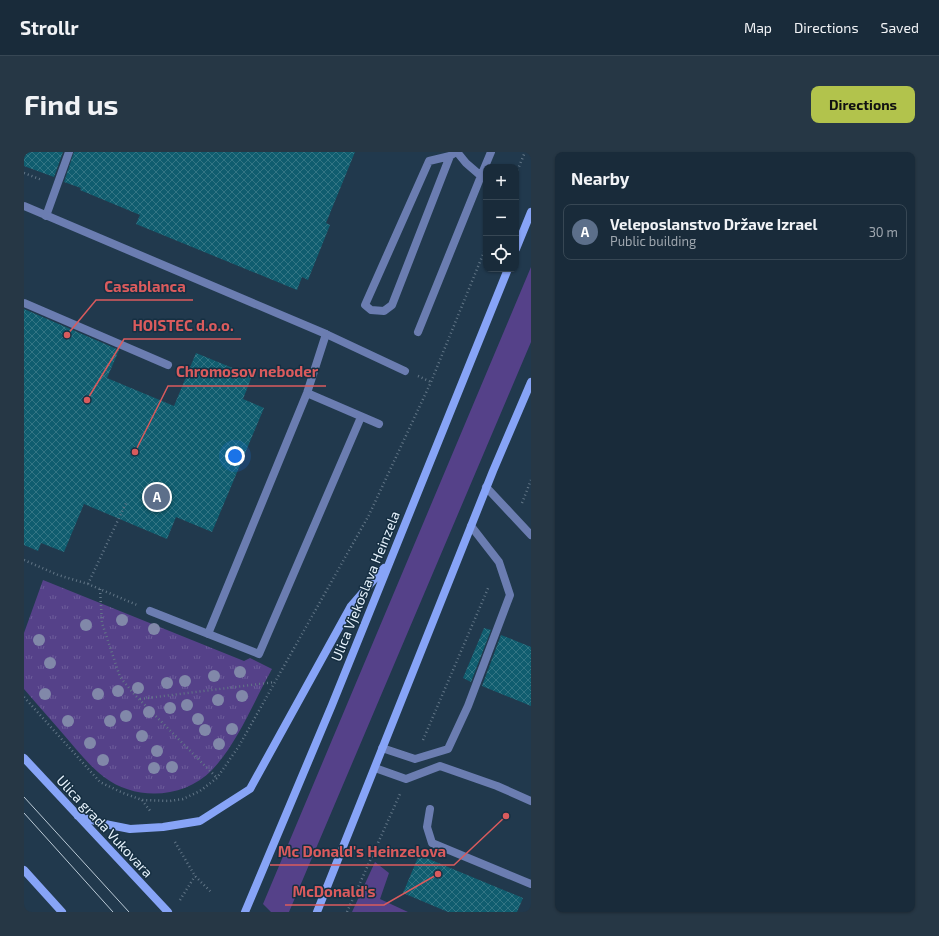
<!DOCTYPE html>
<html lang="en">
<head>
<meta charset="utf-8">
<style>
  :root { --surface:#192b3a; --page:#263745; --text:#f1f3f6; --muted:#9fa7af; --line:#374754; --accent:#b2c34c }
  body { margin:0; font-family:"Exo 2",sans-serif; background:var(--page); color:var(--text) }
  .controls { position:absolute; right:12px; top:12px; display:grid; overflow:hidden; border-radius:8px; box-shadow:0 1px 3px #0004 }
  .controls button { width:36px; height:36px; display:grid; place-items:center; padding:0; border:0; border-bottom:1px solid var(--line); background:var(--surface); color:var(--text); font:20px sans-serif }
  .you { position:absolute; left:211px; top:304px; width:14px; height:14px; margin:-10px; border:3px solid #fff; border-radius:50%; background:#1a73e8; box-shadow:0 0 0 6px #1a73e833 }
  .badge { display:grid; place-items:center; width:26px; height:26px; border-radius:50%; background:var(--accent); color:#fff; font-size:13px; font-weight:700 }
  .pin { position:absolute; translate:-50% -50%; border:2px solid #fff; box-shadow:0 1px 4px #0006 }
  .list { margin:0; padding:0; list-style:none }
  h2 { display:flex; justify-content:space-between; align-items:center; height:52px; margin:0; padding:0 16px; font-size:17px }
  h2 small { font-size:13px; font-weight:400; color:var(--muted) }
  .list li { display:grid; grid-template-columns:26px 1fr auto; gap:12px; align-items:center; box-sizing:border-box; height:56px; margin:0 8px 8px; padding:0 8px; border:1px solid var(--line); border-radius:8px }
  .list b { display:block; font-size:15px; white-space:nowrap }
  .list p { margin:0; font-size:13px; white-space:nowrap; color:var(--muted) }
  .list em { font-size:13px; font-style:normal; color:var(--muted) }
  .icon { flex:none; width:22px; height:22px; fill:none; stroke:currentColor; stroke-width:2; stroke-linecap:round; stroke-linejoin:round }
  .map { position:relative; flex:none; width:507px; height:760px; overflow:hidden; border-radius:8px }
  header { display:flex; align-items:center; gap:24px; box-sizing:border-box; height:56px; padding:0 20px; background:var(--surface); border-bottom:1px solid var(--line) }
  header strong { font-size:19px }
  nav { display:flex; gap:22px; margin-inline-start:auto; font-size:14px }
  .intro { display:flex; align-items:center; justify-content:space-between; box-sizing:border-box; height:96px; padding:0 24px }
  h1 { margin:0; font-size:28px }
  .button { padding:10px 18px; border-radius:8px; background:var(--accent); color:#111; font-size:14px; font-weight:700 }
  main { display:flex; gap:24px; padding:0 24px }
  aside { flex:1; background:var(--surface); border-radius:8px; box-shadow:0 1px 3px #0004 }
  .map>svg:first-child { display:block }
</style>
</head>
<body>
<header>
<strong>Strollr</strong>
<nav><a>Map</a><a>Directions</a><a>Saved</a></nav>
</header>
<div class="intro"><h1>Find us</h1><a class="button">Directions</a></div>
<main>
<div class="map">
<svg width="507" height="760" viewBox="0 0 507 760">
  <defs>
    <pattern id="park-tufts" width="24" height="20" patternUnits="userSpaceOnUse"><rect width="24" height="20" fill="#554189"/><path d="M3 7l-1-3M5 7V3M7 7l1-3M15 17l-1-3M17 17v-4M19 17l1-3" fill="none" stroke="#6d5d9b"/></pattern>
    <pattern id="building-cross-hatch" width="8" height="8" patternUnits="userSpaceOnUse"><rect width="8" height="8" fill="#105d6f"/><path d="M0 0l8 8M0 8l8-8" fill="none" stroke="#337584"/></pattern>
  </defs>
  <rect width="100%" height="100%" fill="#21394d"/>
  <path fill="#554189" d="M507,115V190L265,760H247L239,752Z
    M351,710L365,721L356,747L384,760H328Z"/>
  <path fill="url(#park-tufts)" d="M19,428L220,509L226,506L248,517C230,549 213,592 188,618C160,647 111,649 80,625C67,615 56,602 46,590C31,572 15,555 0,537V481Z"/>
  <path fill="url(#building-cross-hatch)" d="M0,0H39L30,25L0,14Z
    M50,0H331L302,71L306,73L284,128L278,125L273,138L112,72L116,63L56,38L57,36L40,30Z
    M0,157L95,198L83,226L150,254L172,201L228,224L219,247L240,256L188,380L152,365L143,387L60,352L40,400L17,391L14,399L0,393Z
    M460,476L467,478L447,530L439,526Z
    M477,483L507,495V554L458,534Z
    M395,703L499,746L493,760H424L379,741Z"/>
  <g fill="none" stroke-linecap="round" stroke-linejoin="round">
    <path stroke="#627687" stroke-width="2.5" stroke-dasharray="1 3" stroke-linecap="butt" d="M0,21L18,28
      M492,22L501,0
      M394,224L407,230
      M498,351L507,328
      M0,408L34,423L64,432L113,453
      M64,432L103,349
      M76,437L78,471L96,525L110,542L193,626
      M0,545L76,630L99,641L118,648L146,649L159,647L176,639L193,626L215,594L345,363L407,230L462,95
      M116,547L251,530
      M399,588L465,434
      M118,648L127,660
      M151,690L171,724L188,741
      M156,748L171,724
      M323,760L376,642"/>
    <path stroke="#6b7db1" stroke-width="8" d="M426,4L368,153L360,159L347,158L341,153L405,9L426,4L432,0
      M457,24L467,0
      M22,64L45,0
      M0,151L144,213
      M394,180L457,24L442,11L433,0
      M283,241L355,272
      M462,335L507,383
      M126,459L235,502L337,265
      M184,482L283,241L302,182
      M358,596L391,607L424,597L444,554L486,443L475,410L447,374
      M351,616L382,627L416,614L473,634L507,649
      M406,657L403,675L408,691L507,732"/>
    <path stroke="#6b7db1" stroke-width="8" d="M0,54L302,182L381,219"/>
    <path stroke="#87a4f7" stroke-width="8" d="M492,97L507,60
      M0,606L144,760
      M54,664L81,672L106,677L139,675L176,669L226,637L327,454L360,416
      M0,718L38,760
      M221,760L308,553L484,117
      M293,760L469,319L507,230"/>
    <path stroke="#bbcad6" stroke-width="1" d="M0,645L105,760
      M0,661L89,760"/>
  </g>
  <g fill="#8188a9">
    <circle cx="98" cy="468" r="6"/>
    <circle cx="62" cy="473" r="6"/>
    <circle cx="130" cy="477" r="6"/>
    <circle cx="15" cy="488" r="6"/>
    <circle cx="26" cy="511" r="6"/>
    <circle cx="216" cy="520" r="6"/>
    <circle cx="190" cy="524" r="6"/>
    <circle cx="161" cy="529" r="6"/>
    <circle cx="143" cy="531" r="6"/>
    <circle cx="114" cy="536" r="6"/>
    <circle cx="94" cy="539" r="6"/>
    <circle cx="21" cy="542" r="6"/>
    <circle cx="74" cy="542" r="6"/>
    <circle cx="218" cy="544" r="6"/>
    <circle cx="194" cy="548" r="6"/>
    <circle cx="163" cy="553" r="6"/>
    <circle cx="146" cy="556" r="6"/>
    <circle cx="125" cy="560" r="6"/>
    <circle cx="102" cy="564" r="6"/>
    <circle cx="174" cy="567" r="6"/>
    <circle cx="44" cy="569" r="6"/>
    <circle cx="86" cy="569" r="6"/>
    <circle cx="208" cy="577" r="6"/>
    <circle cx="181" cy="578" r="6"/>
    <circle cx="118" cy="584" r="6"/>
    <circle cx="66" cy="591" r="6"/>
    <circle cx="195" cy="592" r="6"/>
    <circle cx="133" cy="599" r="6"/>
    <circle cx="79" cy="608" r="6"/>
    <circle cx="148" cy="615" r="6"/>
    <circle cx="130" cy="616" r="6"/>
  </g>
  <g text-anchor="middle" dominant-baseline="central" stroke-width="3" stroke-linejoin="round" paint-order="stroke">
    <g font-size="14" fill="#e7f3fd" stroke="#162f42">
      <text transform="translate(341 434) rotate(-68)">Ulica Vjekoslava Heinzela</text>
      <text transform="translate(81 674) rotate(47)">Ulica grada Vukovara</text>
    </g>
  </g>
  <path fill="none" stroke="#da5b5d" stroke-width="1.5" d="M43 183L72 148H169M63 248L100 187H217M111 300L144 234H302M482 664L430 713H246M414 722L360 753H261"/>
  <g fill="#da5b5d" stroke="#162f42" stroke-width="1.5">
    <circle cx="43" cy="183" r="4"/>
    <circle cx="63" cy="248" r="4"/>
    <circle cx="111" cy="300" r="4"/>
    <circle cx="482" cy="664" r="4"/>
    <circle cx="414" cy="722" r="4"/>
  </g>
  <g font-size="15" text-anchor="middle" font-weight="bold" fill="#da5b5d" stroke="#162f42" stroke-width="3" stroke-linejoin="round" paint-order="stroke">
    <text x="121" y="140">Casablanca</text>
    <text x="159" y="179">HOISTEC d.o.o.</text>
    <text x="223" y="225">Chromosov neboder</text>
    <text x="338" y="705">Mc Donald's Heinzelova</text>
    <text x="310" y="745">McDonald's</text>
  </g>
</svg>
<div class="controls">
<button>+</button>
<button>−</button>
<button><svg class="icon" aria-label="locate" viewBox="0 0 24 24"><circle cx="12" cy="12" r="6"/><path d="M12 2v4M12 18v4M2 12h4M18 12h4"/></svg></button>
</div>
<div class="you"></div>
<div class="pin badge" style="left:133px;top:345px;background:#5c6f8a">A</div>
</div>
<aside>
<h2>Nearby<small></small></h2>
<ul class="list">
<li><span class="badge" style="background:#5c6f8a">A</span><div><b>Veleposlanstvo Države Izrael</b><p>Public building</p></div><em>30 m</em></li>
</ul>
</aside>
</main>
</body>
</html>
